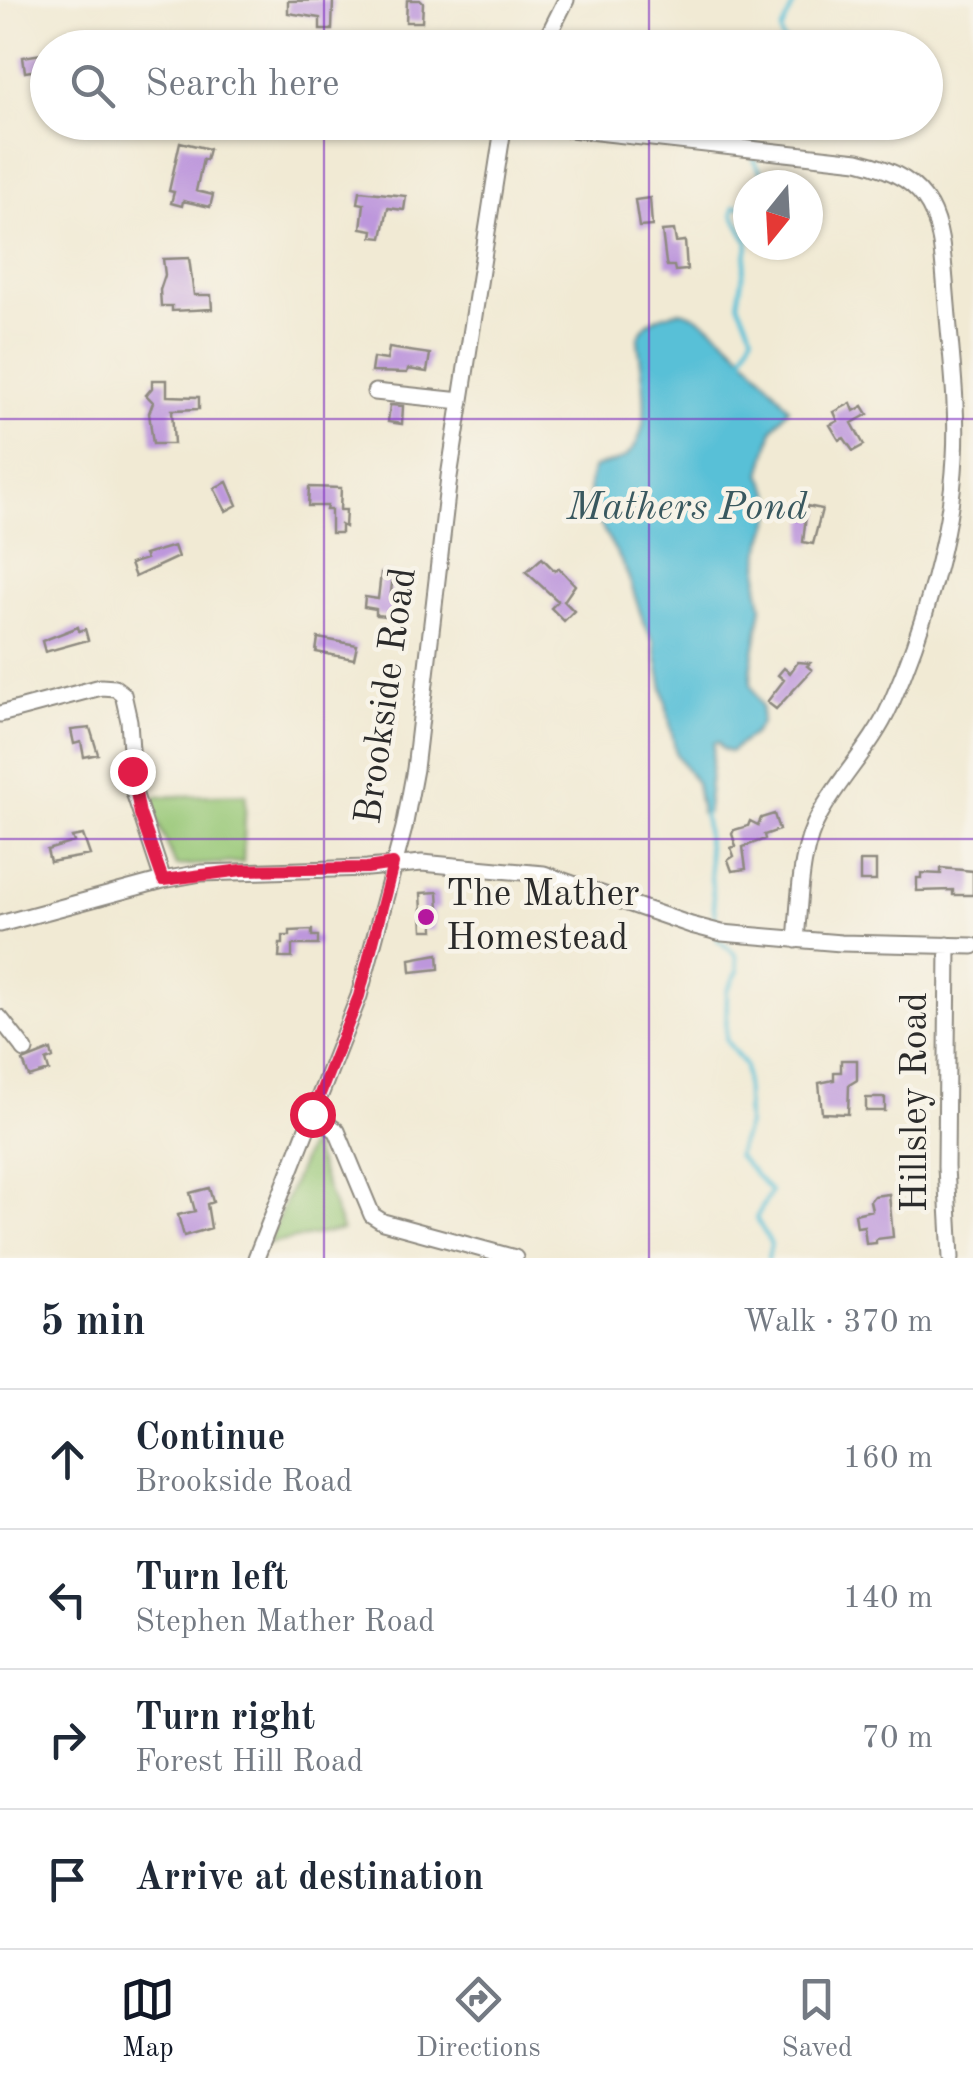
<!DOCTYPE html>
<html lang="en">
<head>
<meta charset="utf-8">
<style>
  :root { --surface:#fff; --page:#f2f2f3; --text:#1f2937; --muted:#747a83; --line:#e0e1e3; --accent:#111827 }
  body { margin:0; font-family:"Old Standard TT",serif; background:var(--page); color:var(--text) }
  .compass { position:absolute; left:733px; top:170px; width:90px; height:90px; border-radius:50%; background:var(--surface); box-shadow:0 2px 8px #0004; rotate:198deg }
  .stop { position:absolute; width:30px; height:30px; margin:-22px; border:8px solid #e11d48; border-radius:50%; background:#fff }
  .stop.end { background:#e11d48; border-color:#fff; box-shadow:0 2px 10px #0008 }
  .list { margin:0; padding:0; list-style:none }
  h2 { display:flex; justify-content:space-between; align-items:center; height:130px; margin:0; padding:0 40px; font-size:42px }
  h2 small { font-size:32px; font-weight:400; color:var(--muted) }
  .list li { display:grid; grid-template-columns:65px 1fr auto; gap:30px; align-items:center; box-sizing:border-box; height:140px; padding:0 40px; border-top:2px solid var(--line) }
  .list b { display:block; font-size:38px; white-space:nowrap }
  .list p { margin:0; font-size:32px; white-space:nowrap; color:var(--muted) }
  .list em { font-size:32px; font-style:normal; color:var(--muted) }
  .icon { flex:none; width:55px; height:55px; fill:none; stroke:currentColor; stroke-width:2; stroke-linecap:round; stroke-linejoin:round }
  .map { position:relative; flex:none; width:973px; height:1258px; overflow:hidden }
  .search { position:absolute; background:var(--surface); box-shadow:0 2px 8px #0004; left:30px; right:30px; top:30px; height:110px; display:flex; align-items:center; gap:25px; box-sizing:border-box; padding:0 35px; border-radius:55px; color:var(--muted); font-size:38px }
  .sheet { height:690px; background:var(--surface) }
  nav { display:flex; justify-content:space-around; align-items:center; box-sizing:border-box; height:140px; border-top:2px solid var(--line); background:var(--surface); font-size:28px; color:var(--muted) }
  nav a { display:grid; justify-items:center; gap:5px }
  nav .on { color:var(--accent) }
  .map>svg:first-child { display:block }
</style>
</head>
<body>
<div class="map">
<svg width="973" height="1258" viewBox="0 0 973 1258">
  <rect width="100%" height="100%" fill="#f7f3e8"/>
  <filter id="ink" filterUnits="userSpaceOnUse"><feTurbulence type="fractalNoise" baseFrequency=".01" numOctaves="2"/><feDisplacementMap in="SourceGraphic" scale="20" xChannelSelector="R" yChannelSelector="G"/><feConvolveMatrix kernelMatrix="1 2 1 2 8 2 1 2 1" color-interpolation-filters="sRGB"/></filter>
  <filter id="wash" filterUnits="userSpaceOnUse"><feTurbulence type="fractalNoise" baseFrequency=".0048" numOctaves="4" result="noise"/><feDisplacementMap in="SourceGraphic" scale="40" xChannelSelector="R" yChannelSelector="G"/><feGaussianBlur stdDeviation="2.25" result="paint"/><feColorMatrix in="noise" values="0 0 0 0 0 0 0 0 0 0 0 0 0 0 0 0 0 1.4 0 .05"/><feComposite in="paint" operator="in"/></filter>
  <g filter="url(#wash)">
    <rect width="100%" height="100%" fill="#f1ead4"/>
    <path fill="#97c776" stroke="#617950" stroke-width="2.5" d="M246,794L243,862L176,866L147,797Z
      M310,1141L342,1230L268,1244Z"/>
    <path fill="#59c0d7" stroke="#427681" stroke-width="2.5" d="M679,311C712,314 769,382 789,408L773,429L761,474L776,504L760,551L758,585L762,607L751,670V684L762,707L761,723L753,734L730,752L722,749L718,742L714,743L707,813H701L696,783L676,754L654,642C639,619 636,593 625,569C612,540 576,499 594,467C603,464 617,463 625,457C657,432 641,374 638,339C644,319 660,316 679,311Z"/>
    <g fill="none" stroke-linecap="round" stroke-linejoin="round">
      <path stroke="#59c0d7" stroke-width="4" d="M794,48L782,39L781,31L796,0
        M745,122L755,137V146
        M755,155L754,161L770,185
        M748,207L734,206L733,214L748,242
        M742,359L753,334L738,303L748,245
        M704,810L716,925
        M717,939L736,955L738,971L727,991L726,1040L745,1066L747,1124L737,1155L771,1192L756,1218L771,1244L768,1258"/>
    </g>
    <g id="blocks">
      <path fill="#bd97dc" d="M333,0L332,30H320V18L288,13V1Z
        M407,0H420L423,3L422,22H406Z
        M48,53V98H42L38,70L25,72L23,57Z
        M180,142L209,149L206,160L203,159L196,191L213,195L210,207L183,201L182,206L171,203L174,192L169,191Z
        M360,191L406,196L404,210L388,208L382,238L372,237L373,230L361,228L364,204L358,203Z
        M650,198L652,226L639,227L635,200Z
        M674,230L676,242L685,241L687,270L675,271L674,266H667L666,263L662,231Z
        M189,258L194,295H211L212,309L172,311V306H161L160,290L165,275L163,259Z
        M389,348L430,354L427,372L408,369L407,373L371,372L373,358L387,360Z
        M152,380H167V396L199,397V409L172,410L174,444H153L149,413L153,402L146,395L152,388Z
        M851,403L854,411L863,406L868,414L852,423L864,445L853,451L844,438L839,440L830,425L838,421L834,412Z
        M390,405L403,406L402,424L388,422Z
        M227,482L237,505L226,511L214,488Z
        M309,487L341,488L340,510H346L345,527L341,525V533H331V510H326L327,506H308Z
        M807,506L822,509L813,544L803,542Z
        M174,546L178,557L135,577L130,564L146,559L144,555Z
        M542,558L555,571L559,568L575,585L564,601L574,611L564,621L551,608L558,601L526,572Z
        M381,573H393L391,593L397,594L394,617L376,615V609L364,607L365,597L378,599Z
        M78,627L79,631L85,629L88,640L45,652L42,641Z
        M318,638L357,645L354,659L316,652Z
        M798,662L810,663L807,666L812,670L776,709L767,702L784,680L778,675L784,668L790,673Z
        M90,728L98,754L84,757L81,742L74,744L71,730Z
        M774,814L779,830L764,835L765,839L743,847L746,869L732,871L728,860L734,856L731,848L736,846L732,834L734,830L748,826L750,821L758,825L761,818Z
        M83,835L90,855L50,862L47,850L74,842L72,837Z
        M860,861H876V881H860Z
        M941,868L973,871V895H953V890L917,891V878H921V873L941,874Z
        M438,892L439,909H433L434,930H423L421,893Z
        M312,930V936H318V945H292V958H279L280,944H283V936H290V931Z
        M438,954L439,969L411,972L410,959Z
        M51,1050L53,1058L46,1061L49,1071L29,1077L23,1061Z
        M841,1060H857V1080L849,1085L848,1114L822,1113L819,1083L834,1080V1072H841Z
        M866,1098H885V1111H866Z
        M209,1188L213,1202L207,1204L211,1228L184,1236L178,1215L195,1211L190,1193Z
        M889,1194L893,1237L876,1239V1243L866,1244L864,1226L857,1227L855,1214L872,1210L870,1201L874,1196Z"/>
    </g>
  </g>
  <g filter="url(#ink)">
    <use href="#blocks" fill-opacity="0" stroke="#8e8a80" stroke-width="2.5"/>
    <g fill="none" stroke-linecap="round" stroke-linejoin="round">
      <g stroke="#8e8a80" stroke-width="19">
        <path id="minor" d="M542,48L566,0
          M507,122L858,161C945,182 940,228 947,305C951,356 958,406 955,457C951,537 923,632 890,706C873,745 840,777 820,814C799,850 800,900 796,940
          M375,392L461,401
          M0,714L101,687L115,688L123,694L129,721L134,792L163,880
          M0,924L163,880L201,873L367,868L422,863L544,874L691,925L722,933L841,943L973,946
          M948,945L946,1167L951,1258
          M0,1018L25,1050
          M313,1114L337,1131L372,1215L383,1222L515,1258
          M256,1258L359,996L404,828L415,769L449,477L504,122"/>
      </g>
      <use href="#minor" stroke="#fff" stroke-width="15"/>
    </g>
  </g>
  <g fill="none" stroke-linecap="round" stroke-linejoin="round" filter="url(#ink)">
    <path stroke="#e11d48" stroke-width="12" d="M132,771L140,814L163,880L242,870L367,868L393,864L359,996L312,1114"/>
  </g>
  <path fill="none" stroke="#7b2cbf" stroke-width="2.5" stroke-opacity="0.55" d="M324,0V48M649,0V48M324,122V1258M649,122V1258M0,419H973M0,839H973"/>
  <circle fill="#b5179e" stroke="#f7f3e8" stroke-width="4" cx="426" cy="917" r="10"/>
  <g text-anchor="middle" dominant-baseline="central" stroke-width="9" stroke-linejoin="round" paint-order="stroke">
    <g font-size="38" fill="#2b2b2b" stroke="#f7f3e8">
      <text transform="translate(387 696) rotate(-82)">Brookside Road</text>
      <text transform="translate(916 1102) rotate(-90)">Hillsley Road</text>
    </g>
    <g font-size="38" fill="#2b2b2b" stroke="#f7f3e8" text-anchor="start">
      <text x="446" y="895">The Mather<tspan x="446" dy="44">Homestead</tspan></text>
    </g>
    <g font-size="40" font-style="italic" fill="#39585f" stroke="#f7f3e8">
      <text x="687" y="509">Mathers Pond</text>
    </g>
  </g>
</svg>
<svg class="compass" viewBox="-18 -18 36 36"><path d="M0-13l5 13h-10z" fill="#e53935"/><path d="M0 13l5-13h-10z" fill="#747a83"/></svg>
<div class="stop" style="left:312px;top:1114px"></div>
<div class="stop end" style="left:132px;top:771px"></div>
<div class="search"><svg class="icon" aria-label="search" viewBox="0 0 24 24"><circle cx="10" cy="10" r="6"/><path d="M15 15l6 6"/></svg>Search here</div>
</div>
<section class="sheet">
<h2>5 min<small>Walk · 370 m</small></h2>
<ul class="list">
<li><svg class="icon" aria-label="ahead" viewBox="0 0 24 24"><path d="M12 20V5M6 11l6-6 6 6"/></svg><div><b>Continue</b><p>Brookside Road</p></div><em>160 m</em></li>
<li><svg class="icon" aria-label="left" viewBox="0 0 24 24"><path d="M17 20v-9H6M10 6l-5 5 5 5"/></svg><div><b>Turn left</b><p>Stephen Mather Road</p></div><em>140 m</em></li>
<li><svg class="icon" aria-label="right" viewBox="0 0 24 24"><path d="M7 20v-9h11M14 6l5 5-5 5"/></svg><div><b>Turn right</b><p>Forest Hill Road</p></div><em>70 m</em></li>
<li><svg class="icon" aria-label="arrive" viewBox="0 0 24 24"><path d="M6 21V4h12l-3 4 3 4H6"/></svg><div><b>Arrive at destination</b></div></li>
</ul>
</section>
<nav>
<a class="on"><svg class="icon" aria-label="map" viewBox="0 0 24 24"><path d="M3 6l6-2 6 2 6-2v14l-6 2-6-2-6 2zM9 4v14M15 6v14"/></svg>Map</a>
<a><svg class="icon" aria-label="directions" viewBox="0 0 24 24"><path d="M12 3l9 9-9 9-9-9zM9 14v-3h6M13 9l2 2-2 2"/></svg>Directions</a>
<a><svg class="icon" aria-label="saved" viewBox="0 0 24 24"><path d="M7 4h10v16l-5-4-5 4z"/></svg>Saved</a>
</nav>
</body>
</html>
